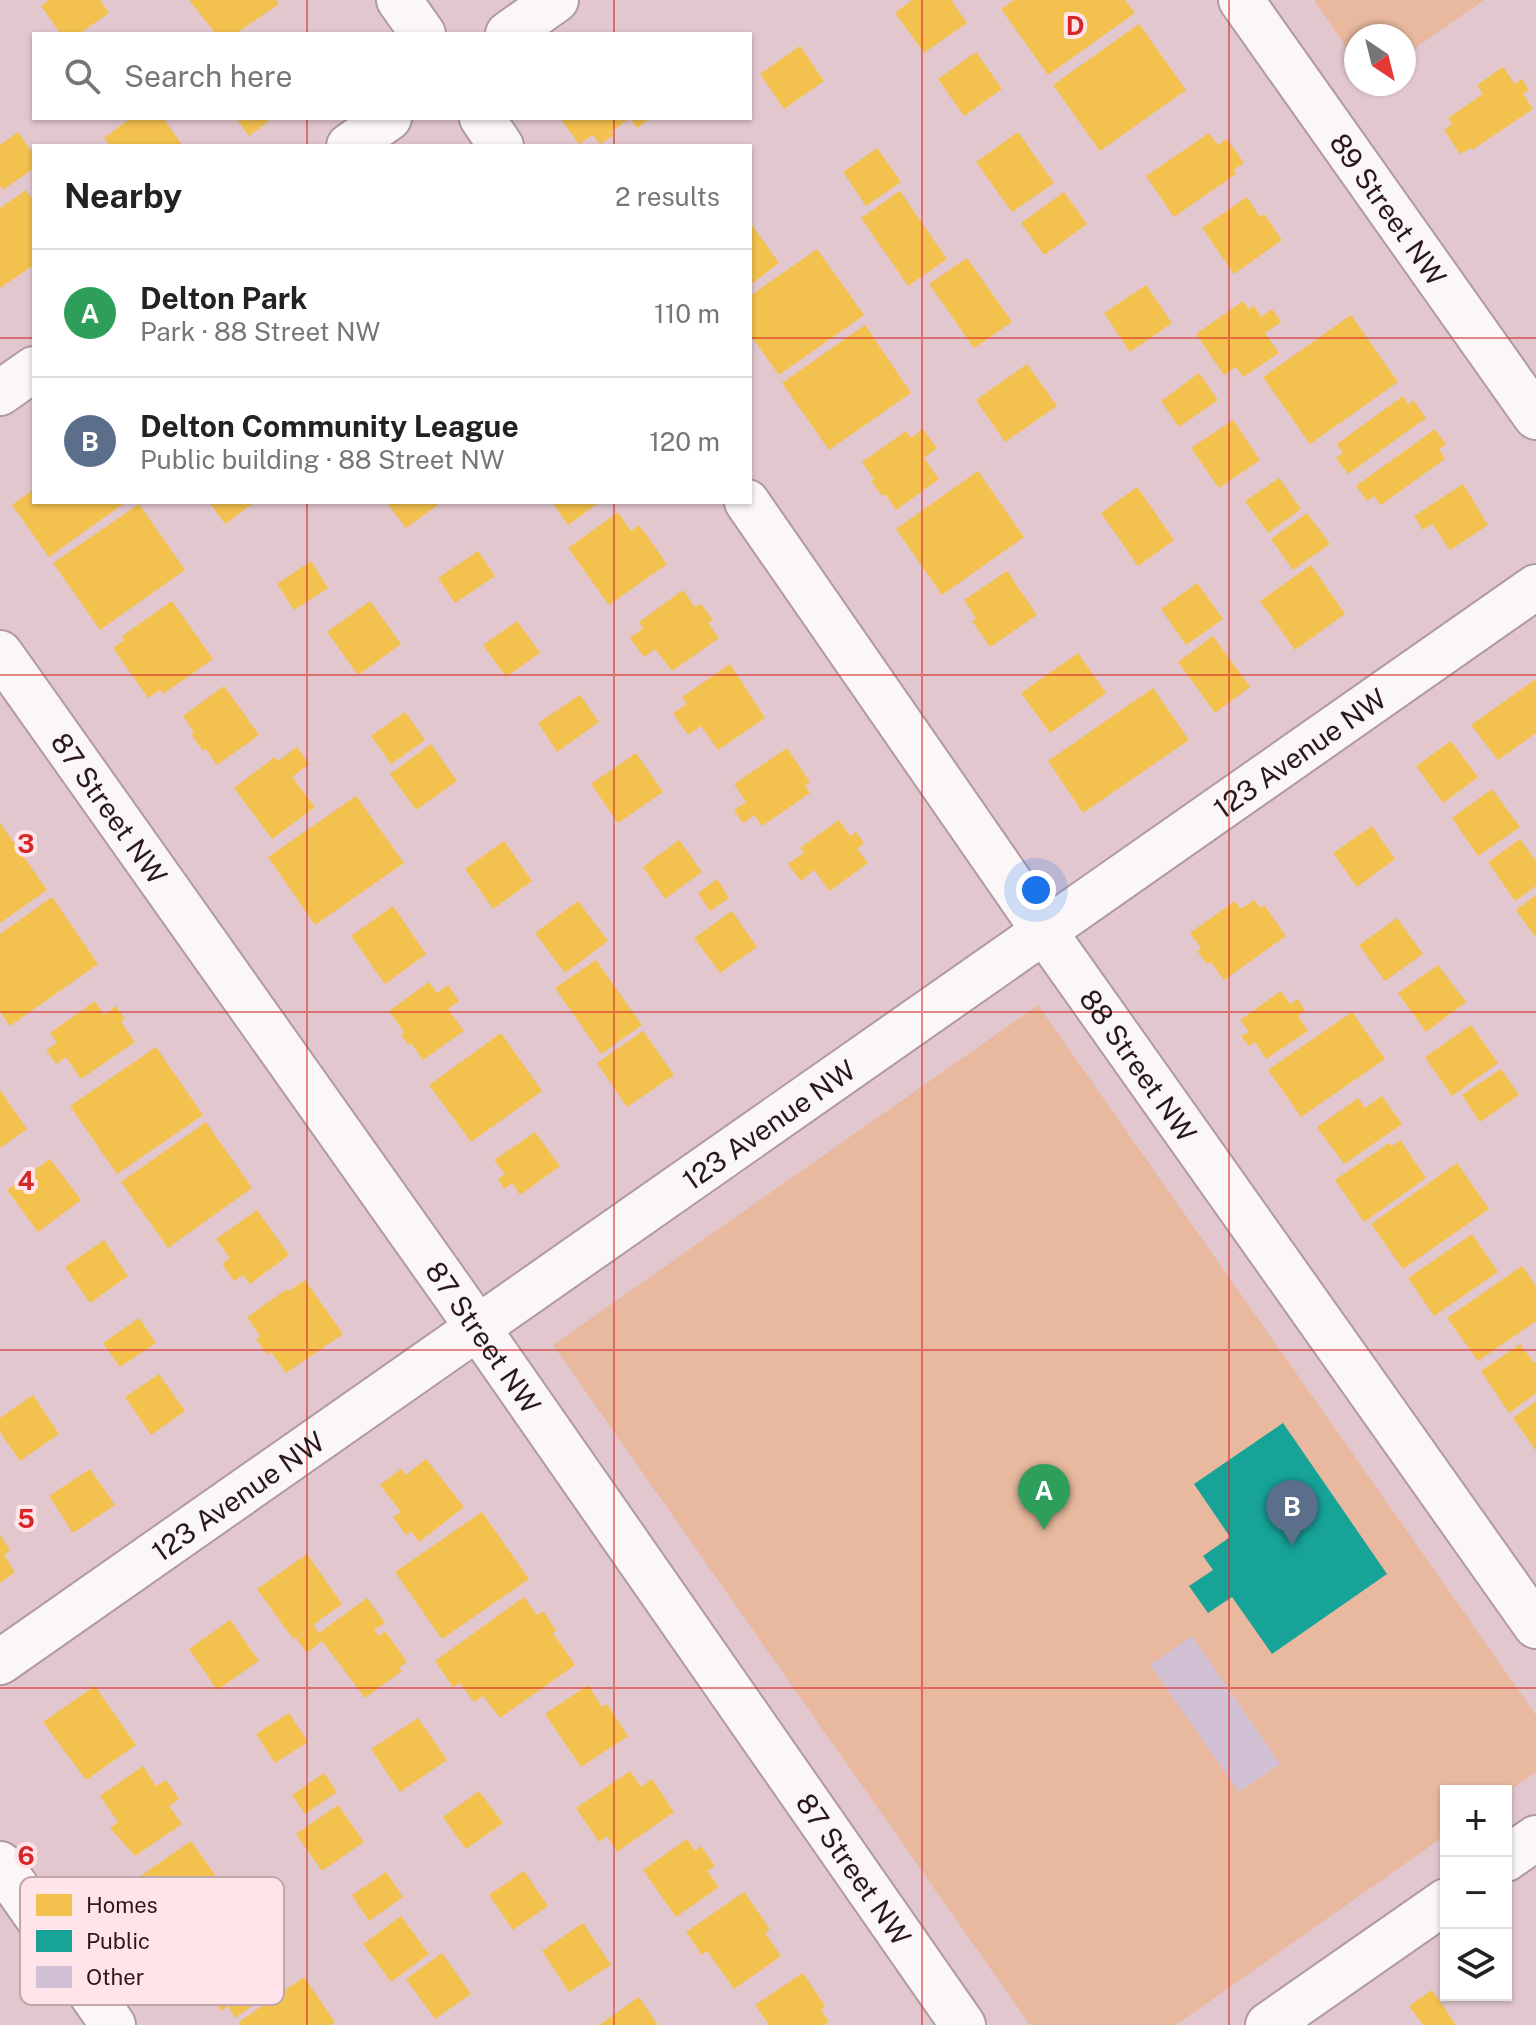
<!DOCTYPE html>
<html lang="en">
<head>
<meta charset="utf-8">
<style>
  :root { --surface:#fff; --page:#f6f6f6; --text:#222; --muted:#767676; --line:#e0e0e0; --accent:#ea580c }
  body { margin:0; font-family:"Public Sans",sans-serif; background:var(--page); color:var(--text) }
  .controls { position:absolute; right:24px; bottom:24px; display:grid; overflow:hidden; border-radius:0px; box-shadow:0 2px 6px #0004 }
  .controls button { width:72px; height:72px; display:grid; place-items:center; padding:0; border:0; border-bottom:2px solid var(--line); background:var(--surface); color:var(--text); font:40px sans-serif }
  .compass { position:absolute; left:1344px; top:24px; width:72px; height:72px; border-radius:50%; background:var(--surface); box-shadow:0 2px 6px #0004; rotate:145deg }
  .you { position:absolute; left:1036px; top:890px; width:28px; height:28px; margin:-20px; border:6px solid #fff; border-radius:50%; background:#1a73e8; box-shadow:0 0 0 12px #1a73e833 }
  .badge { display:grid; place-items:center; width:52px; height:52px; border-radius:50%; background:var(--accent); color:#fff; font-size:26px; font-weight:700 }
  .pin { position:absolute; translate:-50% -66px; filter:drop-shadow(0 2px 4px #0008) }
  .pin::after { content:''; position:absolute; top:42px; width:28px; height:24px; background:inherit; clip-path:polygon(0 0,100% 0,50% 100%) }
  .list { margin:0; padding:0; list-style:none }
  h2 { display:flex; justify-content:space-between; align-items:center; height:104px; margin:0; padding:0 32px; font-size:34px }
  h2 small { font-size:26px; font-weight:400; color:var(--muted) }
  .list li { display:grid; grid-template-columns:52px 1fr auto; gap:24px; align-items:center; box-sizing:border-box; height:128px; padding:0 32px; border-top:2px solid var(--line) }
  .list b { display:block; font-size:30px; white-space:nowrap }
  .list p { margin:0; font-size:26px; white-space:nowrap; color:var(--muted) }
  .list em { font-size:26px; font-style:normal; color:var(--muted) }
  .icon { flex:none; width:44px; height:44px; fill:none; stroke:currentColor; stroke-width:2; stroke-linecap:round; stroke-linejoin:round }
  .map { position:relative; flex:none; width:1536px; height:2025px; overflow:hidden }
  .search { position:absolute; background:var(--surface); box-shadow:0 2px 6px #0004; left:32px; top:32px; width:720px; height:88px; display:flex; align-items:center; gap:20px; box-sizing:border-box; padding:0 28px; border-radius:0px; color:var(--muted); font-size:30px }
  .panel { position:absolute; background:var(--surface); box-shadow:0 2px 6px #0004; left:32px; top:144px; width:720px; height:360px; border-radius:0px }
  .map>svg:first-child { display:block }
</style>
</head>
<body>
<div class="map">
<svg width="1536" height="2025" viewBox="0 0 1536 2025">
  <rect width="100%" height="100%" fill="#e3c7cf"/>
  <path fill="#e8b99f" d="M1314,0H1484L1404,56V36H1356V61Z
    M1038,1005L1536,1715V1772L1506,1793V1791H1446V1835L1176,2025H1030L553,1345Z"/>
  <path fill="#f2c14e" d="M49,0H100L109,13L79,34H61L41,6Z
    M189,0H276L279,4L235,34H216Z
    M912,0H951L967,23L924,53L895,13Z
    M1014,0H1125L1135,13L1048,75L1001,9Z
    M1139,24L1186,90L1100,151L1053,85Z
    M800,46L824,81L784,109L760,74Z
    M976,52L1002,89L964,116L938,79Z
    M1503,67L1515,84L1522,79L1529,90L1523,94L1533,109L1472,150L1471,148L1460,154L1444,130L1452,124L1448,118L1483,94L1477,85Z
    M131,118H163L183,146H110L104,138Z
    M236,118H266L269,121L249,136Z
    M560,118H651L637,128L630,118L611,132L614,135L600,144L593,135L579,144Z
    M18,132L34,155V168L3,190L0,186V145Z
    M1018,132L1054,183L1012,212L976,162Z
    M1209,133L1218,145L1227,139L1244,163L1234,170L1236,174L1174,217L1146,176Z
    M877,148L901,182L866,206L843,172Z
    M26,190L34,202V265L0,288V208Z
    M900,191L947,259L908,286L861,218Z
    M1064,192L1087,224L1044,255L1021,223Z
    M1247,197L1260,217L1264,214L1282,240L1234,274L1202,228Z
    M750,222L779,263L750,285Z
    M817,249L864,315L779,375L750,335V296Z
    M967,258L1012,322L974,348L929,284Z
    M1146,285L1172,323L1130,352L1104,313Z
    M1243,301L1249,309L1254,306L1261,317L1272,309L1281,322L1265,333L1279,353L1243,377L1236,367L1224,375L1196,334Z
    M1351,315L1398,382L1310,444L1263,377Z
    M865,325L911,393L829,450L782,383Z
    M1027,364L1057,406L1005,442L976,400Z
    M1199,373L1218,400L1179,427L1161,401Z
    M1403,396L1408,405L1413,400L1426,418L1348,474L1336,458L1343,453L1337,444Z
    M1233,420L1260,460L1219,488L1191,448Z
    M923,429L937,448L924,458L939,479L896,510L885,494L882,496L871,481L874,479L862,462L906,431L911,438Z
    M1435,429L1446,444L1439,449L1445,459L1381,505L1374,496L1367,501L1356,486Z
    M978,471L1024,537L942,595L896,529Z
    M1279,478L1301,509L1268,533L1245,501Z
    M1463,484L1488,525L1450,550L1432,524L1423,530L1414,516Z
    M1137,487L1174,540L1138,566L1101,513Z
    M34,489V502H126L49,557L12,505Z
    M209,502H255L225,524Z
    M386,502H442L406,528Z
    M552,502H600L568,525Z
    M139,504L185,570L100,630L53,563Z
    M618,512L631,531L639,525L667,564L609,605L568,548Z
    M1307,513L1330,544L1293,570L1271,539Z
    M478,551L495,576L455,603L438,578Z
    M311,561L328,588L294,610L277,584Z
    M1311,565L1345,614L1295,650L1260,601Z
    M1007,571L1037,615L990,647L972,621L976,619L964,600Z
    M1197,583L1223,619L1186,645L1161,609Z
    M683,590L695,607L701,604L713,620L708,623L719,638L672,671L655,649L644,657L630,638L643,628L639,622Z
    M172,601L213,659L163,694L160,690L148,698L113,648L124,640L122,636Z
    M370,601L401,644L358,675L327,632Z
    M517,621L540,653L506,677L483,645Z
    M1213,636L1250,687L1215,713L1178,662Z
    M1078,653L1106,693L1050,733L1021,693Z
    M730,664L765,718L718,750L701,726L688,735L673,713L687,704L682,697Z
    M1536,679V733L1498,760L1471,725Z
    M224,686L259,735L217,765L206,749L203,751L191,734L194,732L183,716Z
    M1153,688L1189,740L1083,813L1048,761Z
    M580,695L599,722L557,752L538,723Z
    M405,712L425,740L391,764L371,736Z
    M1451,741L1478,777L1443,803L1416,766Z
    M431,744L457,781L416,810L390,774Z
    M297,747L309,764L292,777L315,807L272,839L234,788L275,757L278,761Z
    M787,748L810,782L805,786L810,793L762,826L754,815L743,823L734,810L746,802L734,784Z
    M636,753L663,792L618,823L591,784Z
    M1492,789L1520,827L1478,856L1452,818Z
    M356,796L404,863L315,925L268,857Z
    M839,820L850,836L856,832L864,843L857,849L868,863L830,891L814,870L801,881L788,864L804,853L800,848Z
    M0,823L47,890L0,923Z
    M1372,826L1395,859L1357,887L1333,853Z
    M1520,839L1536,861V886L1515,901L1488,862Z
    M679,840L702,872L665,899L643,867Z
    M504,841L532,881L493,909L465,869Z
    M717,879L729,898L710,911L698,893Z
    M1536,895V938L1516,910Z
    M52,897L98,964L10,1026L0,1012V934Z
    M1254,900L1260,908L1264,905L1286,936L1224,980L1211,962L1207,964L1197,951L1201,948L1190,933L1235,901L1241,909Z
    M578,901L608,941L565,973L535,933Z
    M393,906L426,954L385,984L351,936Z
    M732,911L757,947L720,973L694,938Z
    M1397,918L1423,954L1385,981L1359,945Z
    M596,960L642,1025L601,1054L555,988Z
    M1438,965L1466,1002L1426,1032L1398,993Z
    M429,982L437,993L448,985L459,1001L448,1009L464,1031L423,1060L411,1043L408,1045L401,1035L404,1032L389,1011Z
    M1281,991L1290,1004L1298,999L1305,1011L1298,1016L1308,1031L1266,1059L1255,1042L1249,1046L1241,1036L1249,1032L1240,1020Z
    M95,1001L104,1015L116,1006L125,1019L121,1022L135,1042L81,1079L66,1057L56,1064L46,1050L57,1043L50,1033Z
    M1352,1012L1385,1059L1301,1117L1268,1070Z
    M1471,1025L1498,1063L1452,1096L1425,1057Z
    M643,1031L674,1075L627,1107L597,1063Z
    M501,1033L542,1091L471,1142L429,1085Z
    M156,1047L203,1115L117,1174L70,1106Z
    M1501,1069L1519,1095L1480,1122L1462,1095Z
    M0,1090L27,1129L0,1148Z
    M1382,1096L1402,1124L1344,1164L1317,1127L1358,1098L1365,1108Z
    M206,1122L252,1188L168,1248L121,1182Z
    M535,1132L560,1166L520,1195L512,1183L504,1189L498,1179L505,1174L494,1160Z
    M1400,1140L1426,1178L1364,1222L1335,1180L1389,1143L1392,1146Z
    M50,1159L81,1200L38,1232L7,1190Z
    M1457,1163L1489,1209L1403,1269L1371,1224Z
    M257,1210L289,1255L250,1284L243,1275L234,1281L222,1264L230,1258L216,1239Z
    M1472,1234L1498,1272L1434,1316L1408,1278Z
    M104,1240L128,1276L90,1303L65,1267Z
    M1522,1266L1536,1286V1321L1478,1361L1447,1318Z
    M305,1280L343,1334L286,1373L271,1352L267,1355L256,1339L260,1336L247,1317L287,1289L289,1291Z
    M139,1318L156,1343L120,1367L103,1343Z
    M1520,1344L1534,1363L1536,1361V1393L1509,1413L1481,1371Z
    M159,1374L185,1411L151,1435L125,1397Z
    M33,1395L59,1434L20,1461L0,1432V1418Z
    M1536,1401V1451L1513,1418Z
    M426,1459L464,1507L419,1542L411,1531L406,1535L393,1517L401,1512L380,1485L401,1469L406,1475Z
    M90,1469L115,1505L73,1533L49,1496Z
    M482,1512L529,1579L442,1639L395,1572Z
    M0,1535L10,1550L4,1555L15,1572L0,1583Z
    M307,1554L342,1604L313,1625L319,1633L367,1598L385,1623L374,1630L379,1636L385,1631L407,1662L399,1668L402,1671L365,1698L322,1641L307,1653L296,1638L309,1628L293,1639L257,1589Z
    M524,1597L537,1615L543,1611L556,1630L553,1633L575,1665L500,1718L483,1696L474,1702L460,1683L453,1687L435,1661Z
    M230,1620L259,1661L217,1690L189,1649Z
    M588,1685L602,1707L607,1704L628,1736L581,1767L545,1714Z
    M95,1686L136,1745L86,1780L43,1722Z
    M289,1713L308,1742L275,1763L256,1734Z
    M418,1718L447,1760L400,1792L371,1749Z
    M143,1766L156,1786L166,1780L179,1799L169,1806L182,1824L135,1856L110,1828L118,1822L100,1796Z
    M630,1771L641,1787L652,1779L674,1812L617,1852L607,1836L599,1842L576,1808Z
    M324,1773L337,1792L305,1814L292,1795Z
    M479,1791L503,1823L466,1849L443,1817Z
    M338,1805L364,1842L322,1871L296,1834Z
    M687,1839L695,1851L701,1846L715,1866L707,1871L719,1887L676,1917L643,1870Z
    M191,1841L218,1879L210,1884L214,1889L167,1919L165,1916L158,1920L135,1885L142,1881L139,1877Z
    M524,1871L548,1906L513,1930L489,1895Z
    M386,1872L403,1897L369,1921L352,1895Z
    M744,1892L770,1929L765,1933L781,1956L734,1989L707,1951L702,1955L686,1932Z
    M401,1916L429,1954L391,1982L363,1944Z
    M583,1923L611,1965L569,1992L542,1951Z
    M250,1945L279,1987L235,2018L228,2006L221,2011L211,1995L217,1990L207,1975Z
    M442,1953L471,1994L435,2019L406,1979Z
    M803,1973L825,2006L821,2010L829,2022L824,2025H769L755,2005Z
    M304,1977L335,2022L331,2025H241L239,2022Z
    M1432,1990L1456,2025H1423L1409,2006Z
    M639,1997L658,2025H599Z"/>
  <path fill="#17a398" d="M1283,1423L1387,1574L1272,1654L1232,1597L1208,1613L1189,1586L1213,1570L1203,1556L1230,1537L1194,1484Z"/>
  <path fill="#d2c0d4" d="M1192,1636L1280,1764L1239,1792L1150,1665Z"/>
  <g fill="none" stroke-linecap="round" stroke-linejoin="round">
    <g stroke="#b09aa0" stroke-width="48">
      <g id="minor">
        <path d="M399,0L423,34"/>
        <path id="s1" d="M1241,0L1536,417"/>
        <path d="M482,118L501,146"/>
        <path id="s2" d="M747,502L1044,931L1536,1626"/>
        <path id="s3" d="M0,653L452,1291L963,2025"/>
        <path id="s4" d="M0,1662L1536,587"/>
        <path d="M1506,1859L1536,1838"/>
        <path d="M0,1864L113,2025"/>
        <path d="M1268,2025L1446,1901"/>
      </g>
    </g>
    <g stroke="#b09aa0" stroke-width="48">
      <path id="tertiary" d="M508,34L556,0
        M349,146L389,118
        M0,393L34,369"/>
    </g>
    <use href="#minor" stroke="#fbf7f8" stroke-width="44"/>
    <use href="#tertiary" stroke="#fbf7f8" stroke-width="44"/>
  </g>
  <path fill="none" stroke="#d62828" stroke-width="2" stroke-opacity="0.55" d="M307,0V34M614,0V34M922,0V2025M1229,0V2025M307,118V146M614,118V146M0,338H34M750,338H1536M307,502V2025M614,502V2025M0,675H1536M0,1012H1536M0,1350H1536M0,1688H1536"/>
  <g text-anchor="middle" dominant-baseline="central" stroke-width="8" stroke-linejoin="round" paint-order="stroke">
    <g font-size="28" fill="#2b181d" stroke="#ffe4ea">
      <text stroke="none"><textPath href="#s1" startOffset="256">89 Street NW</textPath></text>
      <text stroke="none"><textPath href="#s4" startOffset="1586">123 Avenue NW</textPath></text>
      <text stroke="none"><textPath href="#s3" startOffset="190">87 Street NW</textPath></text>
      <text stroke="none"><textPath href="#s2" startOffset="686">88 Street NW</textPath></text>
      <text stroke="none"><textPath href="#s4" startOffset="938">123 Avenue NW</textPath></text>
      <text stroke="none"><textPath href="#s3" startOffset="838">87 Street NW</textPath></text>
      <text stroke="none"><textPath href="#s4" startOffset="290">123 Avenue NW</textPath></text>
      <text stroke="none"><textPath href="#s3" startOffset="1486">87 Street NW</textPath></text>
    </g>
  </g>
  <rect x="20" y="1877" width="264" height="128" rx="12" fill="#ffe4ea" stroke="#bfa7ac" stroke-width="2"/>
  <rect x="36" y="1894" width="36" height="22" fill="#f2c14e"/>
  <rect x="36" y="1930" width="36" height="22" fill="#17a398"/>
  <rect x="36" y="1966" width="36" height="22" fill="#d2c0d4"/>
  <g font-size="22" fill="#2b181d">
    <text x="86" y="1913">Homes</text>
    <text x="86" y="1949">Public</text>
    <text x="86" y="1985">Other</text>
  </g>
  <g font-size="26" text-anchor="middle" font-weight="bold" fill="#d62828" stroke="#ffe4ea" stroke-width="8" stroke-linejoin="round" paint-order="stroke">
    <text x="1075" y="35">D</text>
    <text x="26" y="853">3</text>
    <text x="26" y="1190">4</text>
    <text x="26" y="1528">5</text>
    <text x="26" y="1865">6</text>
  </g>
</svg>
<div class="controls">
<button>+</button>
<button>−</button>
<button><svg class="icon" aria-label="layers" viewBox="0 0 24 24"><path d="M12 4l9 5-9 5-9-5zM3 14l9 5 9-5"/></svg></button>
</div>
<svg class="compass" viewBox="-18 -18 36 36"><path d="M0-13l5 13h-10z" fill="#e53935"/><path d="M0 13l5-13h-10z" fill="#767676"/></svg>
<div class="you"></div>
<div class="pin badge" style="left:1044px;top:1530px;background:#2e9e5b">A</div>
<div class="pin badge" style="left:1292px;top:1546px;background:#5c6f8a">B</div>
<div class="search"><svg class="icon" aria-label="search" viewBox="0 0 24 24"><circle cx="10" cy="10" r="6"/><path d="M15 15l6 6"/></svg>Search here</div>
<section class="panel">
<h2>Nearby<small>2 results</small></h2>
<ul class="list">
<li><span class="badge" style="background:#2e9e5b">A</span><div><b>Delton Park</b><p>Park · 88 Street NW</p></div><em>110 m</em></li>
<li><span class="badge" style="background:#5c6f8a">B</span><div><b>Delton Community League</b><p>Public building · 88 Street NW</p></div><em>120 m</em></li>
</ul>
</section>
</div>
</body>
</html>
